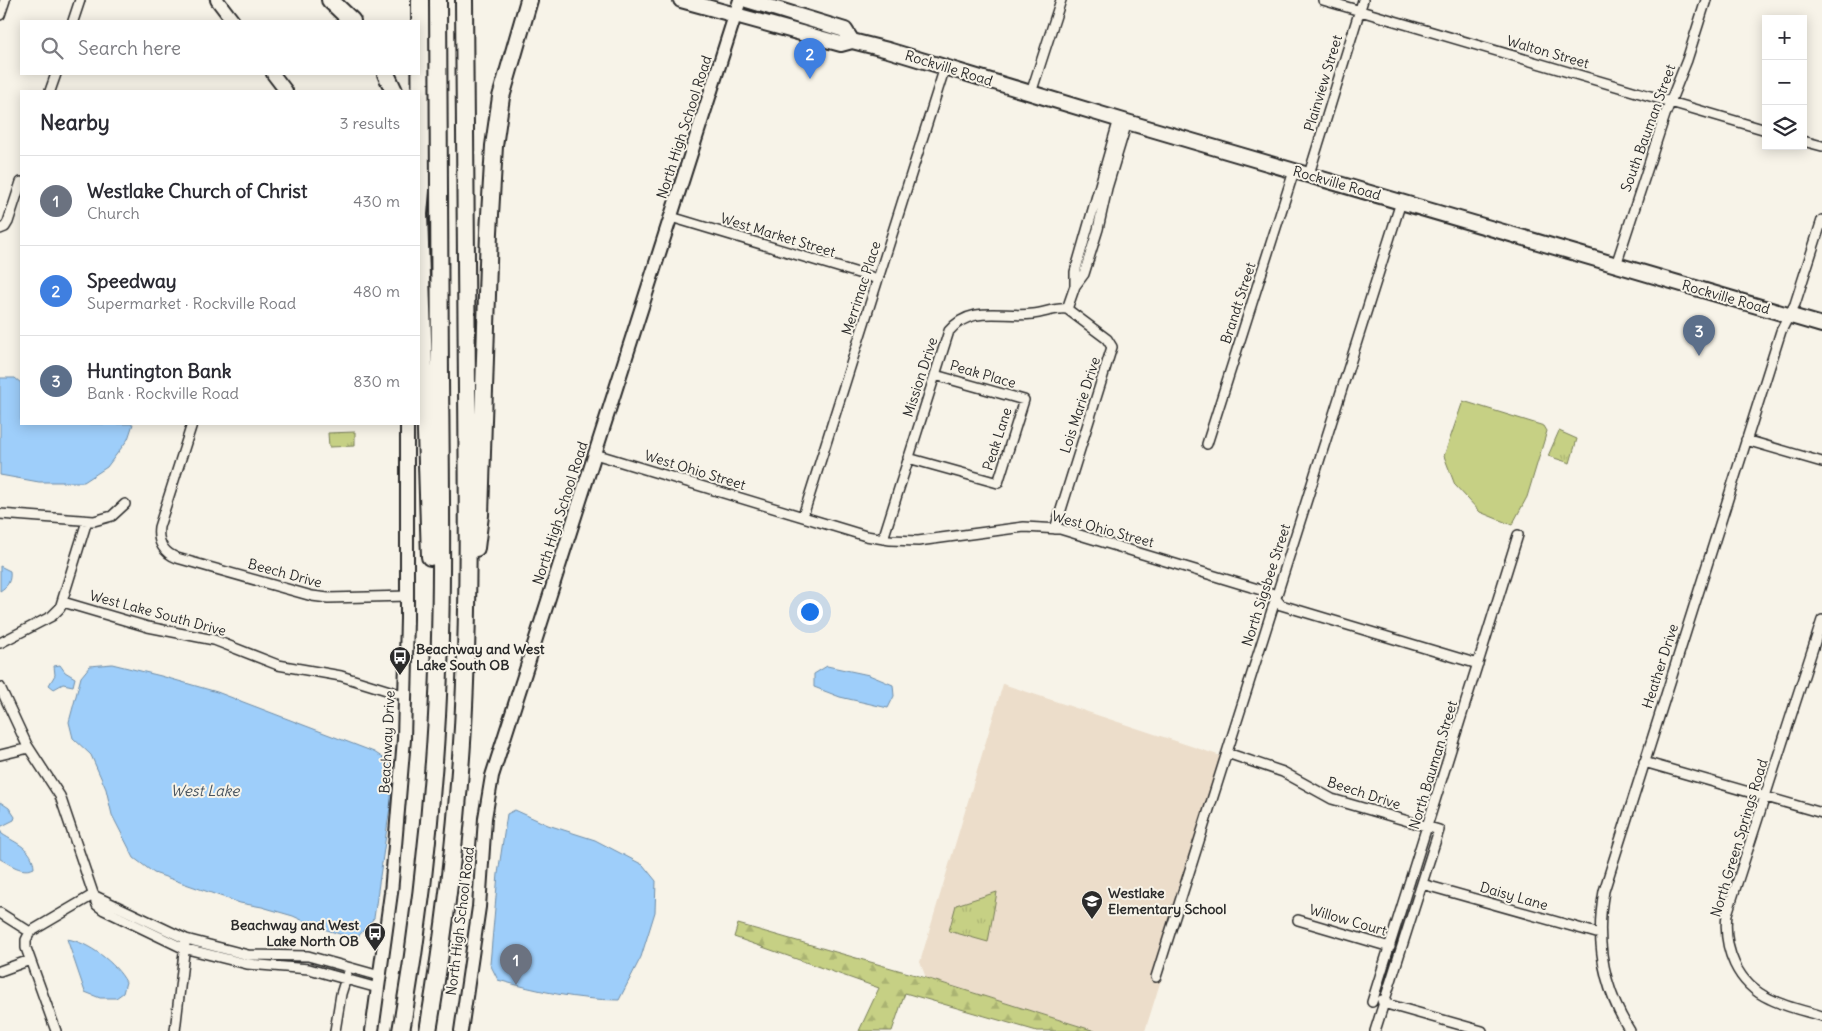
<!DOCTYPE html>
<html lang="en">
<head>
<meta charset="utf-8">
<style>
  :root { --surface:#fff; --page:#f2f2f3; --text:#2b2b33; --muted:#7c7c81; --line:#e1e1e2; --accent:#d93025 }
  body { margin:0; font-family:Delius,sans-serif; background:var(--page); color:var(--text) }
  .controls { position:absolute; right:15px; top:15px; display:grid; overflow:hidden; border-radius:0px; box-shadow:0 2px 12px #0003 }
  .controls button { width:45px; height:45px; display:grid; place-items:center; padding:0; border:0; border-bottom:1px solid var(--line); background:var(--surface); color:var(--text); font:25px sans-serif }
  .you { position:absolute; left:809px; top:611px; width:18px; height:18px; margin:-12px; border:4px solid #fff; border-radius:50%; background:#1a73e8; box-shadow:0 0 0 8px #1a73e833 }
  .badge { display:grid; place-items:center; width:32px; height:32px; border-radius:50%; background:var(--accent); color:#fff; font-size:16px; font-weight:700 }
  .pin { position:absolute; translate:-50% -41px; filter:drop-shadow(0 1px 2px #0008) }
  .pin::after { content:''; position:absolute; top:26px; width:18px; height:15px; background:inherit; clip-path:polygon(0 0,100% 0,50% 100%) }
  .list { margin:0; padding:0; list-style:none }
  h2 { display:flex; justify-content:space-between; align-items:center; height:65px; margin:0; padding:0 20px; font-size:21px }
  h2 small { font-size:16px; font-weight:400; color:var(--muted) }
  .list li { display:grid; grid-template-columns:32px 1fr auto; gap:15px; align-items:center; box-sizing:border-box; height:90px; padding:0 20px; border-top:1px solid var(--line) }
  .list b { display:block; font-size:19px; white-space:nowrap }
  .list p { margin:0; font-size:16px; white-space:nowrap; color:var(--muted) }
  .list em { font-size:16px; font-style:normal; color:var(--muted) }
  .icon { flex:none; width:28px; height:28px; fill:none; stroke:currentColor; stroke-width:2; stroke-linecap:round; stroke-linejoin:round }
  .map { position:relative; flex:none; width:1822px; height:1031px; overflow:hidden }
  .search { position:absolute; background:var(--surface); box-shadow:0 2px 12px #0003; left:20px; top:20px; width:400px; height:55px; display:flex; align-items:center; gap:12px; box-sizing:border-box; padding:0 18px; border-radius:0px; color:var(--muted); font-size:19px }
  .panel { position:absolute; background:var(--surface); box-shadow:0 2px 12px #0003; left:20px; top:90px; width:400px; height:335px; border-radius:0px }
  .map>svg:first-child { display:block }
</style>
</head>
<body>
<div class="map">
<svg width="1822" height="1031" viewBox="0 0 1822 1031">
  <defs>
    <pattern id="grass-tufts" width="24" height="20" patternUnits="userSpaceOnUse" patternTransform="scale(1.25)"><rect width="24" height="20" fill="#c6d084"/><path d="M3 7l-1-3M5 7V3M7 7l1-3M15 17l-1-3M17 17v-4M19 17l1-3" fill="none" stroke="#aab372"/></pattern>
    <pattern id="forest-firs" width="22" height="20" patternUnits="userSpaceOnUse" patternTransform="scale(1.25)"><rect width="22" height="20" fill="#c6d084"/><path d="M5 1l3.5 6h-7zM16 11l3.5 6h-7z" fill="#aab372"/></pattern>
  </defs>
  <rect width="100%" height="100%" fill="#f7f3e8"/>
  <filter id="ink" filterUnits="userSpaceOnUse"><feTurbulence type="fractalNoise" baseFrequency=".02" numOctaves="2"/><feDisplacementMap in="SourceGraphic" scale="10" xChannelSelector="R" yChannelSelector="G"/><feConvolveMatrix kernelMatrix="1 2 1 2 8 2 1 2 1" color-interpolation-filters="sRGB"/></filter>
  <g filter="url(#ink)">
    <path fill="#ecddca" d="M1003,684L1230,759L1145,1031H1095L926,978L920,962Z"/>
    <path fill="url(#grass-tufts)" stroke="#787e58" d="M1559,431L1577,439L1570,463L1548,456Z
      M355,432V446L329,447L328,433Z
      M997,892L988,942L949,931L956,905Z"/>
    <path fill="url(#forest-firs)" stroke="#787e58" d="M738,924L926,978L1095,1031H1037L905,993L892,1031H859L879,988L734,937Z"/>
    <path fill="#c6d084" stroke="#787e58" d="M1463,401L1544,426L1547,431L1527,497L1512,525L1480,512L1455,485L1444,456Z"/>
    <path fill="#9ecefa" stroke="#708da7" d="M0,378H15L21,383V424H133L128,439L107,467L84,482H39L0,475Z
      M0,566L10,571C11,581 8,586 0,591Z
      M112,664L161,676L217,692L374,752L391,763V800L374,918L356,939L317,927L293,916L262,907L240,903L154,873L134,858L112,815L106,789L91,755L73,738L69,722L81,677L90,666Z
      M60,665L65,672L75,678L73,686L63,684L54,689L49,685L55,675L54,666Z
      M827,666L869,675L893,685L894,696L888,708L840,697L814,687V674Z
      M0,802L9,808L15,817L14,820L0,827Z
      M515,810L548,825L595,840L643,865L656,881L655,912L641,957L619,1000C577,1000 538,991 498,980L490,964L498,874L507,814Z
      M0,830L2,834C17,844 33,848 34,868C22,874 10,864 0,859Z
      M67,939C88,942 116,963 126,982L123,993L116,998H100L85,992Z"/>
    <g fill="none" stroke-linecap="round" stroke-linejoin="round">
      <g stroke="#2b2b2b" stroke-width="12">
        <path id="street" d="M1323,0L1766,130
          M0,15L5,0
          M73,21L80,0
          M50,91L56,74
          M1031,93L1061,0
          M1803,141L1822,146
          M1309,174L1363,0
          M671,217L878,279
          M0,229L5,227L8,222L21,182
          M1616,265L1665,115L1687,60L1706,0
          M1075,286V272L1119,119
          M1067,309L1075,286L1084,274L1098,229L1107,188L1127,122
          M192,424L159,527C157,542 164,553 177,558L312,596L328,598L408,596
          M1746,440L1822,462
          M1207,444L1294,171
          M595,454L866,536L890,540L918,541L1024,527L1060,529L1271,593L1281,605L1478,664
          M908,458L998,483L1024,400L935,375
          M0,514L94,521L112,516L125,504
          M803,516L945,67
          M1055,529L1112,347L1107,339L1067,309
          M883,539L949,331C972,304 1003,318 1033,314C1045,313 1056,307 1067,309
          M63,602L148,627L214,640L278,665L341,676L406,696
          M1822,620L1727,914C1723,949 1737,984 1770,999C1786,1007 1805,1011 1822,1016
          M0,643L52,616L60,608L87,521
          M0,687L27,745L60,796L97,905L104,910L183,948L247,964L309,969L378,988
          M1227,753L1283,772L1332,799L1439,830L1375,1031
          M0,755L29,748
          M1644,762L1822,813
          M1422,884L1600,934
          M93,895L186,939L248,955L308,956L380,976
          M0,913L30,932
          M1298,920L1390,947
          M0,971L30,960
          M1156,977L1401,202
          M1382,1000L1383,1003L1482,1031
          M1372,1002L1518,535
          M56,1031L26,948V940L30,932L93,895
          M175,1031L185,944
          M335,1031L341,994L347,975
          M1630,1031C1603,988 1595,941 1604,891L1781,331L1795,304L1822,220"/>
      </g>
      <g stroke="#2b2b2b" stroke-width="16">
        <path id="secondary" d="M217,0L233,21
          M273,74L286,91
          M372,1031L391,893L404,739L407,619V424
          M461,1031L479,907L485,818L492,776L740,0"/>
      </g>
      <g stroke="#2b2b2b" stroke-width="18">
        <path id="primary" d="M681,0L841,44L852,41L888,50L1127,122L1822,325
          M747,0L845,30L852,41"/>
      </g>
      <g stroke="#2b2b2b" stroke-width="20">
        <path id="highway" d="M330,0L352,21
          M420,0L421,190L419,214L430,557
          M386,74L394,91
          M476,548L480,515L489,232L494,146L501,97L529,0
          M401,1031C419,927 431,822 437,716C443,604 441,491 440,379C439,253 439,126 438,0
          M428,1031C445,930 457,828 463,727C469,614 468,502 467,389C466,260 465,130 464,0"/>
      </g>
      <use href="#street" stroke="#f7f3e8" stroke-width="9"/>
      <use href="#secondary" stroke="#f7f3e8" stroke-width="12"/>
      <use href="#primary" stroke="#f7f3e8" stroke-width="14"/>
      <use href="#highway" stroke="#f7f3e8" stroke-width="16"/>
    </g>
  </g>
  <defs>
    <g id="bus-pin" transform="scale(1.125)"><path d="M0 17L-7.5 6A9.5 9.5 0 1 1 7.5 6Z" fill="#2b2b2b" stroke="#f7f3e8"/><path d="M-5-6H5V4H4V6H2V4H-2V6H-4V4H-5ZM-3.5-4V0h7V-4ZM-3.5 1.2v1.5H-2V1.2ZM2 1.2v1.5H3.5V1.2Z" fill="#fff"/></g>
    <g id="school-pin" transform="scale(1.125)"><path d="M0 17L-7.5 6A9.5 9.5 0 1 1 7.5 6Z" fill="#2b2b2b" stroke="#f7f3e8"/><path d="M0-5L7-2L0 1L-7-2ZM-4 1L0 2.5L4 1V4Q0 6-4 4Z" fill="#fff"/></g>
  </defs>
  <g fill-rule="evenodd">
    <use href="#bus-pin" x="400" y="657"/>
    <use href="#school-pin" x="1092" y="901"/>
    <use href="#bus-pin" x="375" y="933"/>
  </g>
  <g text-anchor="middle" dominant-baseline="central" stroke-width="4" stroke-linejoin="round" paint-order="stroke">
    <g font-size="14" fill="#2b2b2b" stroke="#f7f3e8">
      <text transform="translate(1548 52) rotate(16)">Walton Street</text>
      <text transform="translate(949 68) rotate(17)">Rockville Road</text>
      <text transform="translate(1323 83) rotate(-73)">Plainview Street</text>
      <text transform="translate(684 127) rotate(-72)">North High School Road</text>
      <text transform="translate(1648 128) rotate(-70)">South Bauman Street</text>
      <text transform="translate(1337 183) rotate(16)">Rockville Road</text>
      <text transform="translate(778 235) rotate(17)">West Market Street</text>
      <text transform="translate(861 288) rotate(-72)">Merrimac Place</text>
      <text transform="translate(1726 297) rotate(16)">Rockville Road</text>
      <text transform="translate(1238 303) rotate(-72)">Brandt Street</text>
      <text transform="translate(983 374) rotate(16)">Peak Place</text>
      <text transform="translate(920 377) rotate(-72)">Mission Drive</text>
      <text transform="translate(1080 405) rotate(-72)">Lois Marie Drive</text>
      <text transform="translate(997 439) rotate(-72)">Peak Lane</text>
      <text transform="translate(695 470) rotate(17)">West Ohio Street</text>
      <text transform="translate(560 513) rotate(-72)">North High School Road</text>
      <text transform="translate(1103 529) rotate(15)">West Ohio Street</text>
      <text transform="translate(285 573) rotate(15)">Beech Drive</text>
      <text transform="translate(1266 585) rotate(-72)">North Sigsbee Street</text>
      <text transform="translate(158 613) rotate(15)">West Lake South Drive</text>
      <text transform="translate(1660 666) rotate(-72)">Heather Drive</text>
      <text transform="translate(387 742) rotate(-87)">Beachway Drive</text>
      <text transform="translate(1433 765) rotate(-73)">North Bauman Street</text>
      <text transform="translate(1364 793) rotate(18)">Beech Drive</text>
      <text transform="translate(1739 838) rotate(-73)">North Green Springs Road</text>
      <text transform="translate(1514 896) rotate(16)">Daisy Lane</text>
      <text transform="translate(1348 920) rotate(16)">Willow Court</text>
      <text transform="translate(460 921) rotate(-83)">North High School Road</text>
    </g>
    <g font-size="14" font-weight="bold" fill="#2b2b2b" stroke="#f7f3e8" text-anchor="start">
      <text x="416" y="649">Beachway and West<tspan x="416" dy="16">Lake South OB</tspan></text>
      <text x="1108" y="893">Westlake<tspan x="1108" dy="16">Elementary School</tspan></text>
      <text x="359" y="925" text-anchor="end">Beachway and West<tspan x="359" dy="16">Lake North OB</tspan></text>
    </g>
    <g font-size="15" font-style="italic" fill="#48545f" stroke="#f7f3e8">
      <text x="205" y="790">West Lake</text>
    </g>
  </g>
</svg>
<div class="controls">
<button>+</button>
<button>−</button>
<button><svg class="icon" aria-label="layers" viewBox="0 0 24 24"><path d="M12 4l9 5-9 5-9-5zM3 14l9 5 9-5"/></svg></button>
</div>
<div class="you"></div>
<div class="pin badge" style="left:516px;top:985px;background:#6b7280">1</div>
<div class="pin badge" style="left:810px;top:79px;background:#3f7fe0">2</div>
<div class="pin badge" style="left:1699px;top:356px;background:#5c6f8a">3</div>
<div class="search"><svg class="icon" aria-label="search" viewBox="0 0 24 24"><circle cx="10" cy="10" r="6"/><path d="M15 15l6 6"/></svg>Search here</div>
<section class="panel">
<h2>Nearby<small>3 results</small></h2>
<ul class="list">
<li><span class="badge" style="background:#6b7280">1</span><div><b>Westlake Church of Christ</b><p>Church</p></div><em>430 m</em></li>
<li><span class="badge" style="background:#3f7fe0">2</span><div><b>Speedway</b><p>Supermarket · Rockville Road</p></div><em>480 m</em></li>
<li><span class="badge" style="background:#5c6f8a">3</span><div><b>Huntington Bank</b><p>Bank · Rockville Road</p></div><em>830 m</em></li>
</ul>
</section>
</div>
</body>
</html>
